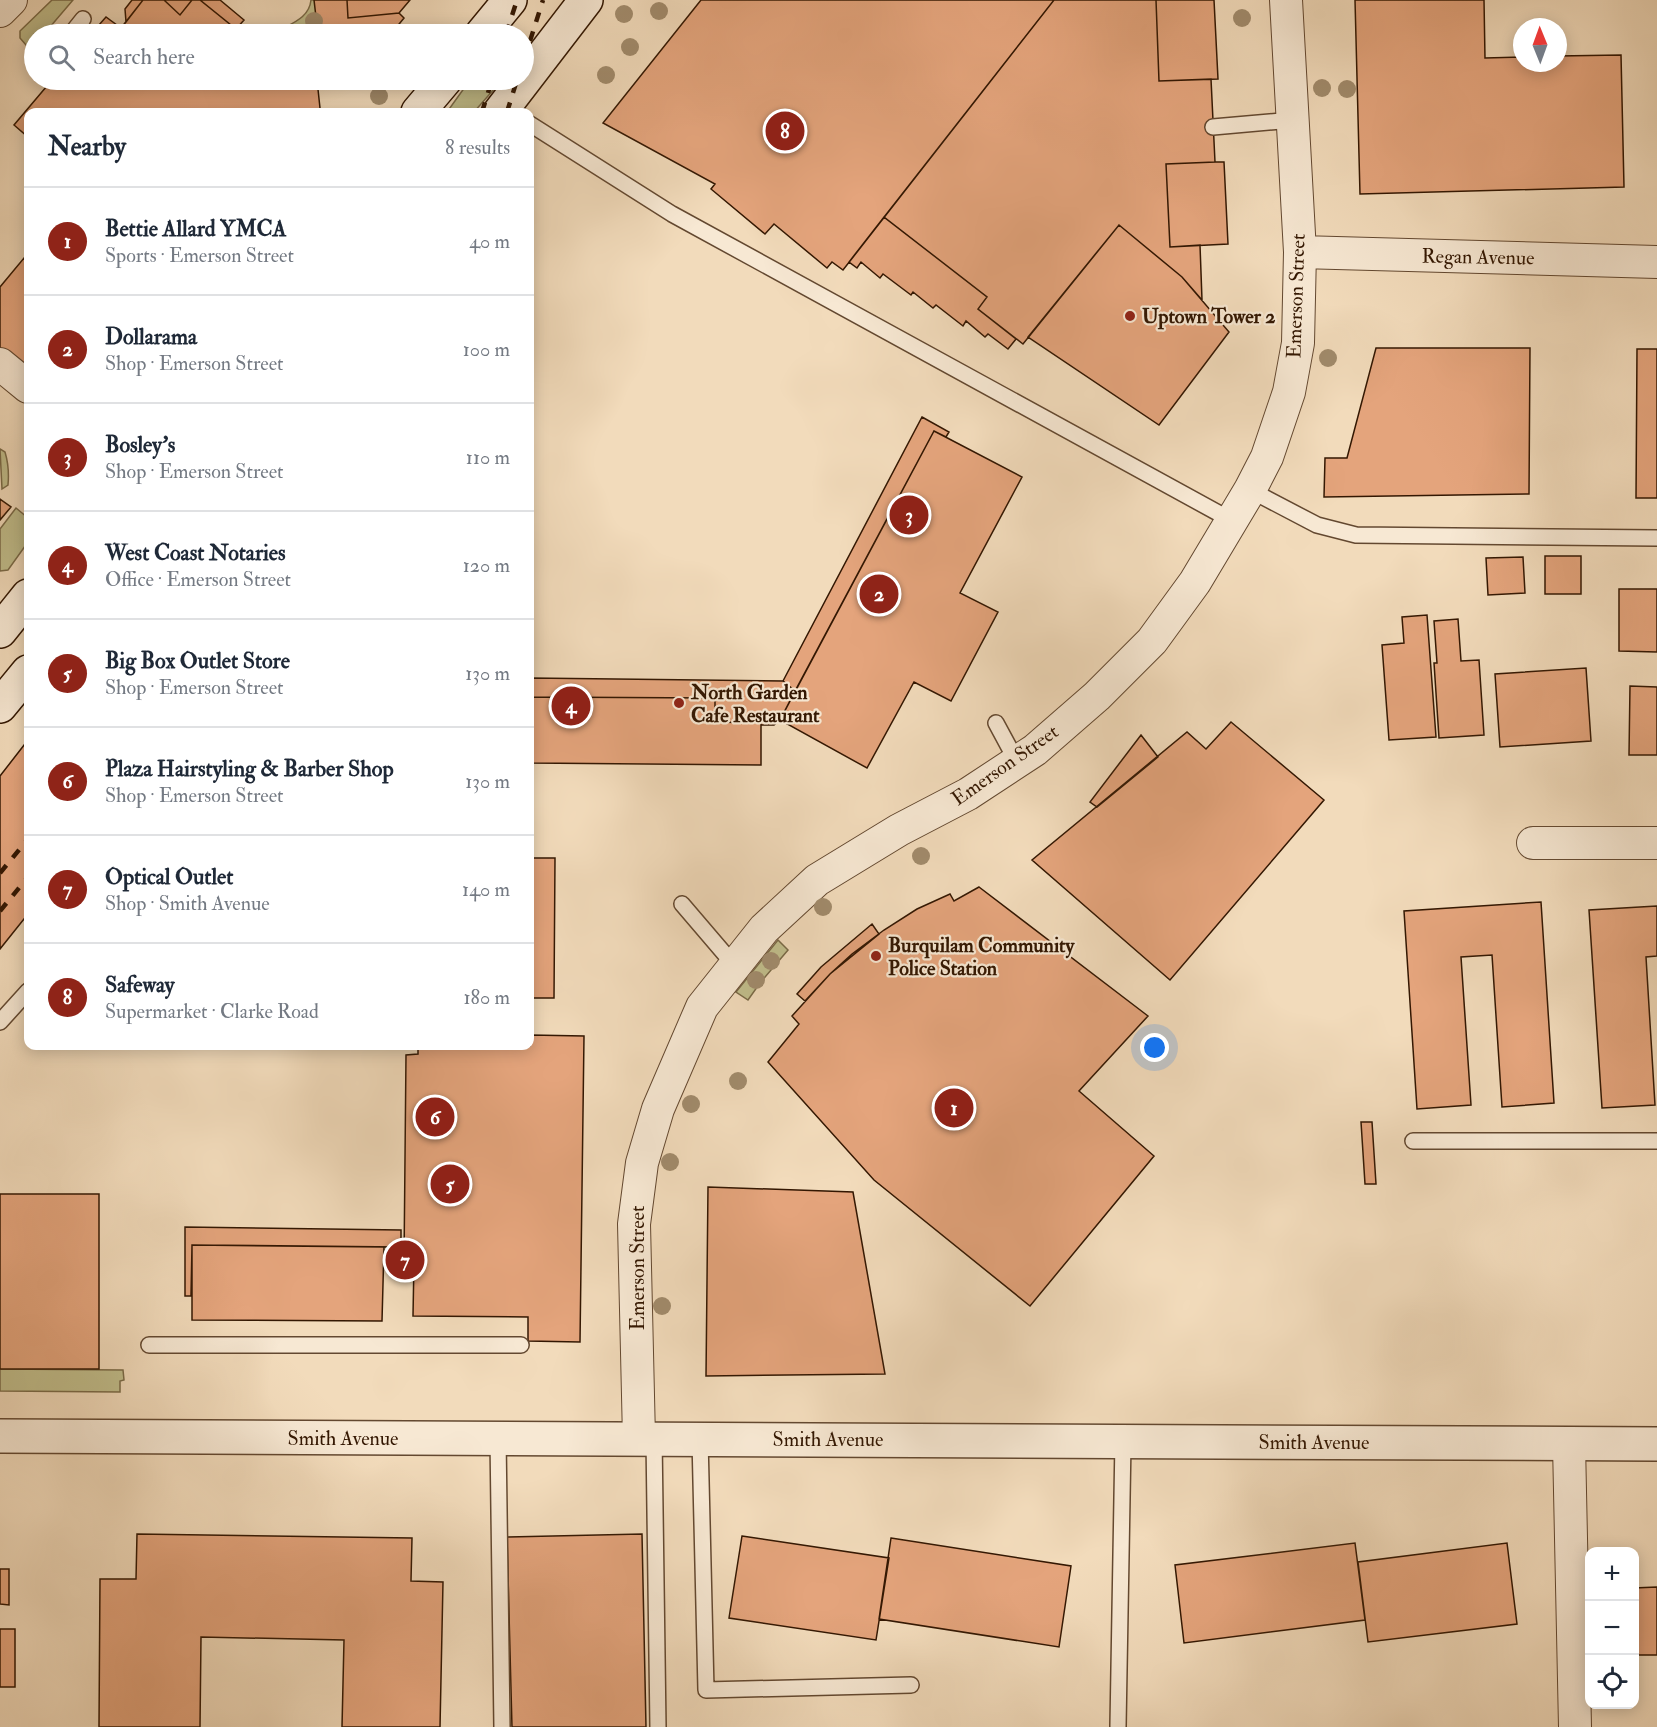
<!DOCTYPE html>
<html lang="en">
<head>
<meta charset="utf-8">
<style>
  :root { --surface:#fff; --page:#f6f6f7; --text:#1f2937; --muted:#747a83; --line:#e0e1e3; --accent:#8f2418 }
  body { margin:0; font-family:"IM FELL Double Pica",serif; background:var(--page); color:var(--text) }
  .controls { position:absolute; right:18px; bottom:18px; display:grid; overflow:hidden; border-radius:12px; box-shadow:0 3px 15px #0003 }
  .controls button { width:54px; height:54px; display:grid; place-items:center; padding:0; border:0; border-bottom:2px solid var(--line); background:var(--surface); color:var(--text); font:30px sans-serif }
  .compass { position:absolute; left:1513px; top:18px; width:54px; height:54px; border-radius:50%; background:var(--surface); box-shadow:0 3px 15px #0003; rotate:359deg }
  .you { position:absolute; left:1155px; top:1048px; width:21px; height:21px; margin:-15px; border:4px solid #fff; border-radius:50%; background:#1a73e8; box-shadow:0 0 0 9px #1a73e833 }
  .badge { display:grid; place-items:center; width:39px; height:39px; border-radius:50%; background:var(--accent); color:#fff; font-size:20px; font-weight:700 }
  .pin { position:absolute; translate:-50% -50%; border:3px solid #fff; box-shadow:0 2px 6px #0006 }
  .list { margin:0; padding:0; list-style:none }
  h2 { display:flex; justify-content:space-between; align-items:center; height:78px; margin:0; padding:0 24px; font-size:26px }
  h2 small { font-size:20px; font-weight:400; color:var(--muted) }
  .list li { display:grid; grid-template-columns:39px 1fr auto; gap:18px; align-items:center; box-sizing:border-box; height:108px; padding:0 24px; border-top:2px solid var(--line) }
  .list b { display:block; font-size:22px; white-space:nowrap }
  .list p { margin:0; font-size:20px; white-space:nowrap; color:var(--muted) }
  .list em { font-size:20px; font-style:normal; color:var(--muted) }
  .icon { flex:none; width:33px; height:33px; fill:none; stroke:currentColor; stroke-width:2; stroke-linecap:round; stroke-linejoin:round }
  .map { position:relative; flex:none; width:1657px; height:1727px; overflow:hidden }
  .search { position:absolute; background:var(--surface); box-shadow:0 3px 15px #0003; left:24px; top:24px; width:510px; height:66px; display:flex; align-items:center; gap:15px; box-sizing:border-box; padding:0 21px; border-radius:33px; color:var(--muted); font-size:22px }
  .panel { position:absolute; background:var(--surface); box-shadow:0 3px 15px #0003; left:24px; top:108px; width:510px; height:942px; border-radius:12px }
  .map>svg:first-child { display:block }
</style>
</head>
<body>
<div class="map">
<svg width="1657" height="1727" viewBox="0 0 1657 1727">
  <rect width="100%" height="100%" fill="#f2dbbb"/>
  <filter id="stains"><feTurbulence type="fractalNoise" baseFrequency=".00333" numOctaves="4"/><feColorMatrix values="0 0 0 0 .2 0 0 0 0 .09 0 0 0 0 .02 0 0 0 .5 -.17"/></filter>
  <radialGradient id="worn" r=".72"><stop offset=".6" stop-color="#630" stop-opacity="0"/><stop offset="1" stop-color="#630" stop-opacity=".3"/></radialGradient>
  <path fill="#c1be8c" stroke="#7a6a47" stroke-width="1.5" d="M52,0H73L44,34H34V45H26L20,38V31Z
    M311,0H321L324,34H274C288,24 309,20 311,0Z
    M470,80H502L474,112H447Z
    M0,449L5,452C8,462 9,474 8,485L2,489Z
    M16,508L28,518V542L8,570L0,571V529Z
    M778,940L788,950L760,983L748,1000L736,992Z
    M0,1369L123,1370L124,1380L120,1381V1392L0,1391Z"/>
  <path fill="#e4a47c" stroke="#331702" stroke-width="1.5" d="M132,0H143L126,22L125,9Z
    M143,0H164L180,15L192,0H200L242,34H91L106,17L121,28Z
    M164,0H192L180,15Z
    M200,0H220L244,20L236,29Z
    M314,0H347L348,18L399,13L404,18L391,34H318Z
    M347,0H410L399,13L348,18Z
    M347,0H410L399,13L348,18Z
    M701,0H1054L843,270L832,262L827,268L774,224L765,234L711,189L715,184L603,123Z
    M1054,0H1156L1159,81L1211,79L1215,162L1166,164L1170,247L1200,245L1202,300L1182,277L1119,225L1023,344L978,309L987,297L884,217Z
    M1156,0H1214L1218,79L1159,81Z
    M1355,0H1484L1485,58L1522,57V63H1558V56L1621,55L1624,187L1360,194Z
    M52,80H317L320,108L317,112H28V137L14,125Z
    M334,80H353L349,85L335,86Z
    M1215,162H1224L1228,244L1170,247L1166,164Z
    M884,217L987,297L978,309L1016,339L1008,349L988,334L985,337L966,321L963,326L936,305L933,308L913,292L911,295L883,274L880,278L861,262L857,268L849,262Z
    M1119,225L1182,277L1229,332L1159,425L1028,337Z
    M24,258L28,262V373L0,350V287Z
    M1376,348H1530L1529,494L1324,497L1325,458H1347Z
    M1637,349H1657V498H1636Z
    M922,417L949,432L946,437L934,431L795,691L783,681Z
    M934,431L1022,477L960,593L998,612L951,701L914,682L867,768L780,720Z
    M0,499L11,507L0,520Z
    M1545,556H1581V594H1545Z
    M1523,557L1525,593L1488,595L1486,558Z
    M1619,589H1657V652L1619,651Z
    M1427,615L1436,737L1389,740L1382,645L1404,643L1402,617Z
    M1458,619L1461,661L1479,660L1484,735L1439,738L1434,663H1437L1434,621Z
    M1586,668L1591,741L1500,747L1495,674Z
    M530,678L783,681L795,691L780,720L774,725H761V723L715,722V698L530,697Z
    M1630,686L1657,687V755H1629Z
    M530,697L715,698V722L761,723V765L530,763Z
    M1231,722L1324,800L1170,980L1032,860L1187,732L1206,749Z
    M1141,735L1158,757L1097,807L1090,802Z
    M28,740V914L0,949V776Z
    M530,858H555L554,998H530Z
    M979,887L1148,1016L1079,1091L1154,1156L1030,1306L874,1180L768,1062L799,1024L792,1016L830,974L852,954L884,930L917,909L950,894L954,901Z
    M1541,902L1554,1103L1502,1107L1492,955L1461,957L1471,1105L1417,1109L1404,911Z
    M1657,906V956L1646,957L1655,1105L1602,1108L1589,910Z
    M872,924L879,934L830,974L805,1001L797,994L821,967Z
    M530,1035L584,1036L580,1342L528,1341V1317L413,1316L414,1261L404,1262L406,1055L418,1054V1046H530Z
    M1361,1122H1372L1376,1184H1365Z
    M708,1187L853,1192L885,1374L706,1376Z
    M0,1194H99V1369H0Z
    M185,1227L401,1230V1247L192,1245L191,1296H185Z
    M192,1245L384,1247L382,1321L192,1320Z
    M137,1534L412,1538L411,1581L443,1582L440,1727H342L344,1640L201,1637L200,1727H99L100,1579H136Z
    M642,1534L646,1727H512L507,1537Z
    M742,1536L889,1558L876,1640L729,1618Z
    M891,1538L1071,1566L1059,1647L879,1619Z
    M1355,1543L1365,1620L1184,1643L1175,1565Z
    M1507,1543L1517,1624L1368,1642L1358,1562Z
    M0,1569H9V1605L0,1604Z
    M1657,1587V1655H1634V1588Z
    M0,1629H15V1687H0Z"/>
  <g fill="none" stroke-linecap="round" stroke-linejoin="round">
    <g stroke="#634830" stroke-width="18">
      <path id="service" d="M71,34L83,19
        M530,124L672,214L1231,520
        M1213,127L1293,120
        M1250,490L1317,525L1356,535L1657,538
        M996,723L1017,762
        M682,904L735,966
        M0,1022L28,991
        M1413,1141H1657
        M149,1345H521
        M498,1438L502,1727
        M654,1438L658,1727
        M700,1439L706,1690L911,1685
        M1118,1726L1123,1441"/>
    </g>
    <g stroke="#634830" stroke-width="34">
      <path id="minor" d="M0,11L11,0
        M1300,252L1657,262
        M0,364L28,387
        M1533,843H1657
        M639,1438L634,1224L642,1163L658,1109L702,1007L764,929L817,880L899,830L968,794L1035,750L1097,696L1152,641L1195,582L1250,490L1267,457L1289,392L1298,343L1300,252L1286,0
        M1569,1444L1575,1727"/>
    </g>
    <g stroke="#634830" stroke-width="36">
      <path id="tertiary" d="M0,1436L1657,1444"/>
    </g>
    <g stroke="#331702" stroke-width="36">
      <path id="secondary" d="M482,34L510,0
        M418,112L445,80
        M500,112L586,0
        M0,631L28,596
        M0,706L28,672"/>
    </g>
    <use href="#service" stroke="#f7e8d3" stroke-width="15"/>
    <use href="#minor" stroke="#f7e8d3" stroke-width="32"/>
    <use href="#tertiary" stroke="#f7e8d3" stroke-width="33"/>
    <use href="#secondary" stroke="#f7e8d3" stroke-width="33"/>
    <path stroke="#331702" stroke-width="4.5" stroke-dasharray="10 10" stroke-linecap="butt" d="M506,34L517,0
      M524,60L543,0
      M482,112L492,80
      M507,112L517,80
      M0,873L28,839
      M0,911L28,877"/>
  </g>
  <g fill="#a18b6c">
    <circle cx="659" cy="11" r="9"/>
    <circle cx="624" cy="14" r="9"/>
    <circle cx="1242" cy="18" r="9"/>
    <circle cx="314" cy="21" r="9"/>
    <circle cx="630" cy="47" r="9"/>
    <circle cx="606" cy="75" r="9"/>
    <circle cx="1322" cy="88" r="9"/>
    <circle cx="1347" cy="89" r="9"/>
    <circle cx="379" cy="96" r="9"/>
    <circle cx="1328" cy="358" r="9"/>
    <circle cx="921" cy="856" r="9"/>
    <circle cx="823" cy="907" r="9"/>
    <circle cx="771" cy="961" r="9"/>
    <circle cx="756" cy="980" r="9"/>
    <circle cx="738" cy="1081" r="9"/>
    <circle cx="691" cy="1104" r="9"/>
    <circle cx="670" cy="1162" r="9"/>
    <circle cx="662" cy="1306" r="9"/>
  </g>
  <g fill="#8f2418" stroke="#f7e8d3" stroke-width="2">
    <circle cx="1130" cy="316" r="6"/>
    <circle cx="679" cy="703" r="6"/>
    <circle cx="876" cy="956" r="6"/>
  </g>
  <g text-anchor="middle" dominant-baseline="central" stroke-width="4.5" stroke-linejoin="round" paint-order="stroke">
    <g font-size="20" fill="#331702" stroke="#f7e8d3">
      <text transform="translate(1478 257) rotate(1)">Regan Avenue</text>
      <text transform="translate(1296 296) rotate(-88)">Emerson Street</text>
      <text transform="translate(1005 765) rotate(-35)">Emerson Street</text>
      <text transform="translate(637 1268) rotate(-90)">Emerson Street</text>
      <text x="343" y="1438">Smith Avenue</text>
      <text x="828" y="1439">Smith Avenue</text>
      <text x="1314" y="1442">Smith Avenue</text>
    </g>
    <g font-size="20" font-weight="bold" fill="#331702" stroke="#f7e8d3" text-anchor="start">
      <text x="1142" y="316">Uptown Tower 2</text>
      <text x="691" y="692">North Garden<tspan x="691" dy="23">Cafe Restaurant</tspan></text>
      <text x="888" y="945">Burquilam Community<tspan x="888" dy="23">Police Station</tspan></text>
    </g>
  </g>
  <rect width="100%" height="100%" filter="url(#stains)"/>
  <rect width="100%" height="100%" fill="url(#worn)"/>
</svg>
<div class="controls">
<button>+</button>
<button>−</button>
<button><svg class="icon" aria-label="locate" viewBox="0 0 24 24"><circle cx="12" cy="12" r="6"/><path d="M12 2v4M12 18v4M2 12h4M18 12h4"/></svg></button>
</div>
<svg class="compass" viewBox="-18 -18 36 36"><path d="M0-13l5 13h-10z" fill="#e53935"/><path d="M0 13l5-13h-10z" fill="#747a83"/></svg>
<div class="you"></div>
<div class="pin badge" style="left:954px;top:1108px">1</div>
<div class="pin badge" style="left:879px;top:594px">2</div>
<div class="pin badge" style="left:909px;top:515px">3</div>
<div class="pin badge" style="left:571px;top:706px">4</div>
<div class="pin badge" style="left:450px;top:1184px">5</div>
<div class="pin badge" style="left:435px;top:1117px">6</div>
<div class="pin badge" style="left:405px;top:1260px">7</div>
<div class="pin badge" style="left:785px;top:131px">8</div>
<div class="search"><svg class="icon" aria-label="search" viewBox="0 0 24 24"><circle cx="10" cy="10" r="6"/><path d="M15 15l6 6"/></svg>Search here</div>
<section class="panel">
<h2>Nearby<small>8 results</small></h2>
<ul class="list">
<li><span class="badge">1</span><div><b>Bettie Allard YMCA</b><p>Sports · Emerson Street</p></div><em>40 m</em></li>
<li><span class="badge">2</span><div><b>Dollarama</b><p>Shop · Emerson Street</p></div><em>100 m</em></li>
<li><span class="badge">3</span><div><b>Bosley's</b><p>Shop · Emerson Street</p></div><em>110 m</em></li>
<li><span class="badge">4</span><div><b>West Coast Notaries</b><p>Office · Emerson Street</p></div><em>120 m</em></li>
<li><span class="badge">5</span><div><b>Big Box Outlet Store</b><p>Shop · Emerson Street</p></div><em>130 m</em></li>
<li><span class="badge">6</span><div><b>Plaza Hairstyling &amp; Barber Shop</b><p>Shop · Emerson Street</p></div><em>130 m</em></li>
<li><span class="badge">7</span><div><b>Optical Outlet</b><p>Shop · Smith Avenue</p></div><em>140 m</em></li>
<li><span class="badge">8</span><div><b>Safeway</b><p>Supermarket · Clarke Road</p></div><em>180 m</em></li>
</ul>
</section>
</div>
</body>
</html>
